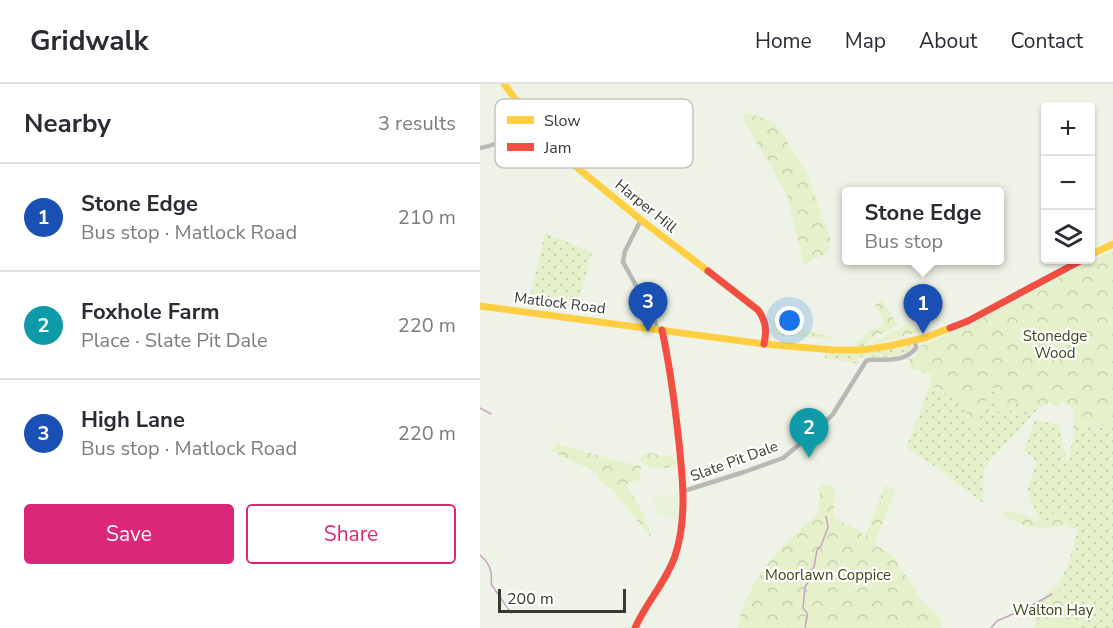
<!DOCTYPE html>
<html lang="en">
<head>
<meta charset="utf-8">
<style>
  :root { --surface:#fff; --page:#f2f2f3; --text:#2b2b33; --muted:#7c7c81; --line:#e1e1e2; --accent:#db2777 }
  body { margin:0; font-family:"Nunito Sans",sans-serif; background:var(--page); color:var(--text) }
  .controls { position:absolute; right:18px; top:18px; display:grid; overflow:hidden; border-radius:6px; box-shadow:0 2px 4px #0004 }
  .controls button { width:54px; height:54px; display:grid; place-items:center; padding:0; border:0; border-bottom:2px solid var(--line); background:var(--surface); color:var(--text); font:30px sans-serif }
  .scale { position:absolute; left:18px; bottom:15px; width:128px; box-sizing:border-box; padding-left:6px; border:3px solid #373a31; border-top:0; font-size:16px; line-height:21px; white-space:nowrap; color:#373a31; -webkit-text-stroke:4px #fff; paint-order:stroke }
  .you { position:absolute; left:310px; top:237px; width:21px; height:21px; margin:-15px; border:4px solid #fff; border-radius:50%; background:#1a73e8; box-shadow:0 0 0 9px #1a73e833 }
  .badge { display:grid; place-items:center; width:39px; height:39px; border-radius:50%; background:var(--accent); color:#fff; font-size:20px; font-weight:700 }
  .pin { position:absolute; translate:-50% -50px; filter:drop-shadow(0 2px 3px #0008) }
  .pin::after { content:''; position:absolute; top:32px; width:21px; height:18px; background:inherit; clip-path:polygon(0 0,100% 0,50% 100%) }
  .popup { position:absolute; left:362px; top:103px; width:162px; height:78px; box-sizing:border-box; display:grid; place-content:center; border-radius:6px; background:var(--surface); filter:drop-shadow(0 2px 4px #0005); font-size:20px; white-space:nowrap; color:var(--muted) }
  .popup b { font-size:22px; color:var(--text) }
  .popup::after { content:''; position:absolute; left:50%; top:100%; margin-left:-12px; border:12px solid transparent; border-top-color:var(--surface) }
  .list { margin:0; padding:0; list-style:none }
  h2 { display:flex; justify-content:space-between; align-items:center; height:78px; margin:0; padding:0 24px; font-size:26px }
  h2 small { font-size:20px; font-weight:400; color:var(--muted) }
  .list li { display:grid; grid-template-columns:39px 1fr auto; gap:18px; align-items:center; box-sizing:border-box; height:108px; padding:0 24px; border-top:2px solid var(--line) }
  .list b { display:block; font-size:22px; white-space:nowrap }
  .list p { margin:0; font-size:20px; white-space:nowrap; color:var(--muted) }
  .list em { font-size:20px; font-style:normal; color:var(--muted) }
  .actions { display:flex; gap:12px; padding:18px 24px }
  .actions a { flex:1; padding:14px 0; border:2px solid var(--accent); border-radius:6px; text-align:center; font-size:21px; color:var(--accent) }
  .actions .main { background:var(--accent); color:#fff }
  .icon { flex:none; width:33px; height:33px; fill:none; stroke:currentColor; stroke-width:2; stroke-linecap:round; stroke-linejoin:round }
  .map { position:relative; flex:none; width:633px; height:544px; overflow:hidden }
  header { display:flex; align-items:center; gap:36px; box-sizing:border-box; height:84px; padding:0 30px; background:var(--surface); border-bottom:2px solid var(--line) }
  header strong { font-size:28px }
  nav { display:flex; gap:33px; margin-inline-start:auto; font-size:21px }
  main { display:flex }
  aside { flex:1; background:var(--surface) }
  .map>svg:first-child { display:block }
</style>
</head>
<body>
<header>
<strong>Gridwalk</strong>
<nav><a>Home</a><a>Map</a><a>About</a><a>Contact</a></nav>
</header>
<main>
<aside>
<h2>Nearby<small>3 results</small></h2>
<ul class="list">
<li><span class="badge" style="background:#1a4fb4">1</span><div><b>Stone Edge</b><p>Bus stop · Matlock Road</p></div><em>210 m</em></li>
<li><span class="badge" style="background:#0f9aa8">2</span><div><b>Foxhole Farm</b><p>Place · Slate Pit Dale</p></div><em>220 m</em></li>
<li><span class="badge" style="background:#1a4fb4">3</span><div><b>High Lane</b><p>Bus stop · Matlock Road</p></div><em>220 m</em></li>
</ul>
<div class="actions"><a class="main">Save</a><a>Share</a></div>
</aside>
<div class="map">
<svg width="633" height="544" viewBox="0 0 633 544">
  <defs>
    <pattern id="grass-dots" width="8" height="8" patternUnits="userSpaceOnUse" patternTransform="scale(1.5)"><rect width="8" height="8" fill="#e6f1cc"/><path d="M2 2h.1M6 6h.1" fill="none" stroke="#c6cfb0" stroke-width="1.8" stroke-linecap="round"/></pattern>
    <pattern id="forest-crowns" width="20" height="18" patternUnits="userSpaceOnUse" patternTransform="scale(1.5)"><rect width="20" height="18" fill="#e6f1cc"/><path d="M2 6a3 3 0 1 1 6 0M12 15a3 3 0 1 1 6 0" fill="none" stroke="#c6cfb0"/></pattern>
  </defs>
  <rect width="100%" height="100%" fill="#eff3e7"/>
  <path fill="#eaf1db" d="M201,406L200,436L175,430L177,425L171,420L177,411L193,413L197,407Z"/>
  <path fill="url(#grass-dots)" d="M65,149L112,168L96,227L48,222Z
    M428,261L432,262V264C419,276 396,273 379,273L378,276L381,278L380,280L345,274V270L376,269Z
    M450,301L464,309L479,310L483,314L478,328L483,323L487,325L498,345L500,333L505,326L503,319L511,303L520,307L518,315L525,323H530L532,328L535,319L539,317L544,332L554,321L560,323L504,384L503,419L459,385L426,364Z
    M555,336L580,341L584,367L588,378L595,346L598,347L602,342L616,341L633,343V544H600C599,528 585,516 576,503L589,479L598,445H587L586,440L589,438L579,426L571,436L558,437L559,433L551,419L547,406L557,378L544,366Z"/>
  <path fill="url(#forest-crowns)" d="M264,28L295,38L327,90L351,156L347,169L324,181L307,111L263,36Z
    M633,166V343L616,341H602L598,347L593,346L595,327L589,321L582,318L576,323L570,319L560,323L554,321L544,332L539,317L535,319L533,329L530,323H525L523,330L517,329L520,307L511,303L508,308L511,314L503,319L505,326L500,333L498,345L493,349L486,336L487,325L483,324L477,329L479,318L483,313L479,310C468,313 460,307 450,301L452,291L429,283V275L434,273L440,262L493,239Z
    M400,217H404L412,233L418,239C408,249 393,251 383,262H377L372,259L382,256L386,249L403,240L402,233L395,221Z
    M289,235L359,256L298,251L292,247Z
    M428,237L442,247L396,260L391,259L423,243Z
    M77,360L131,375L161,382L160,396L146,400L162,427L174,458L134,407L120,397L115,388L71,367Z
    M170,369C173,369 176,371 179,371C191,373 191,369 198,382C182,384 175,388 161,378V374L164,370Z
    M351,401L355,404L353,433L380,447L385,453L405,401L415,407L394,460L413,472L444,519L461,536V544H258C265,496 303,460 338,429L340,402Z
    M579,426L590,439C567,447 542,446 523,430L525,428H536L558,437L571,436L574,427Z
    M576,503C585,516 599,528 600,544H554L556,538L544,525L567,511L569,506Z"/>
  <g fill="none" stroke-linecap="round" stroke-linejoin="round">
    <path stroke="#c6a3c2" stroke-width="1.5" d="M0,324L11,330
      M0,471C9,479 13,487 11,500L31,529
      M325,544C325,542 328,531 327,529C326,527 324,526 323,524L325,503L328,498L330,487L334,483L337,466L341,462L348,443L346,432
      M511,544L517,537L547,524L572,510"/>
    <path stroke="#b9b8b7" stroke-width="4.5" d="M0,64C25,60 33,48 43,26
      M161,136L145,167L143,178L174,234L177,245
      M204,407L264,388L303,374L338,345L353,330L386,277L388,276C405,275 424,279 436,264L435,257"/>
    <path stroke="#ffcf43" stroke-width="7" d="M24,0L55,41L82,71L161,136L228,187
      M610,171L633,160
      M0,222L284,260L353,266H382L409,262L444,254L470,244"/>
    <path stroke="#f24e42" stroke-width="7" d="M228,187L278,226C286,237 287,247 284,260
      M470,244L488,237L602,176
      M155,544C166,519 186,498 195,472C207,436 203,397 199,359C195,321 190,283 182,246"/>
  </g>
  <g text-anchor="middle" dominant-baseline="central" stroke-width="4.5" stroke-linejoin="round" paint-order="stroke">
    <g font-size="15" fill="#373a31" stroke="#fff">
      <text transform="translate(166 122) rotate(39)">Harper Hill</text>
      <text transform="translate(80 219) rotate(7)">Matlock Road</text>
      <text transform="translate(254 377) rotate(-20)">Slate Pit Dale</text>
    </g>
    <g font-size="15" fill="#394515" stroke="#fff">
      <text x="575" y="252">Stonedge<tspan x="575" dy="17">Wood</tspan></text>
      <text x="348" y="491">Moorlawn Coppice</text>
      <text x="573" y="526">Walton Hay</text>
    </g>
  </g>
  <rect x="15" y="15" width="198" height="69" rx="9" fill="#fff" stroke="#c3c4c1" stroke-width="1.5"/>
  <rect x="27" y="32" width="27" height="8" fill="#ffcf43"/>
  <rect x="27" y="59" width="27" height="8" fill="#f24e42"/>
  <g font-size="16" fill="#373a31">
    <text x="64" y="42">Slow</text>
    <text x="64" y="69">Jam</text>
  </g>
</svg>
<div class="controls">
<button>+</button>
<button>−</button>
<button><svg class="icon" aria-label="layers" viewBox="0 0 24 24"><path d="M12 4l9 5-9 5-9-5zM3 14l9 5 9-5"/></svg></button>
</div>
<div class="scale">200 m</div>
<div class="you"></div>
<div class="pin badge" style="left:443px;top:250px;background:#1a4fb4">1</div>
<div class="popup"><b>Stone Edge</b>Bus stop</div>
<div class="pin badge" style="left:329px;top:374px;background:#0f9aa8">2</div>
<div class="pin badge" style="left:168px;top:248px;background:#1a4fb4">3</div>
</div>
</main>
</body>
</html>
